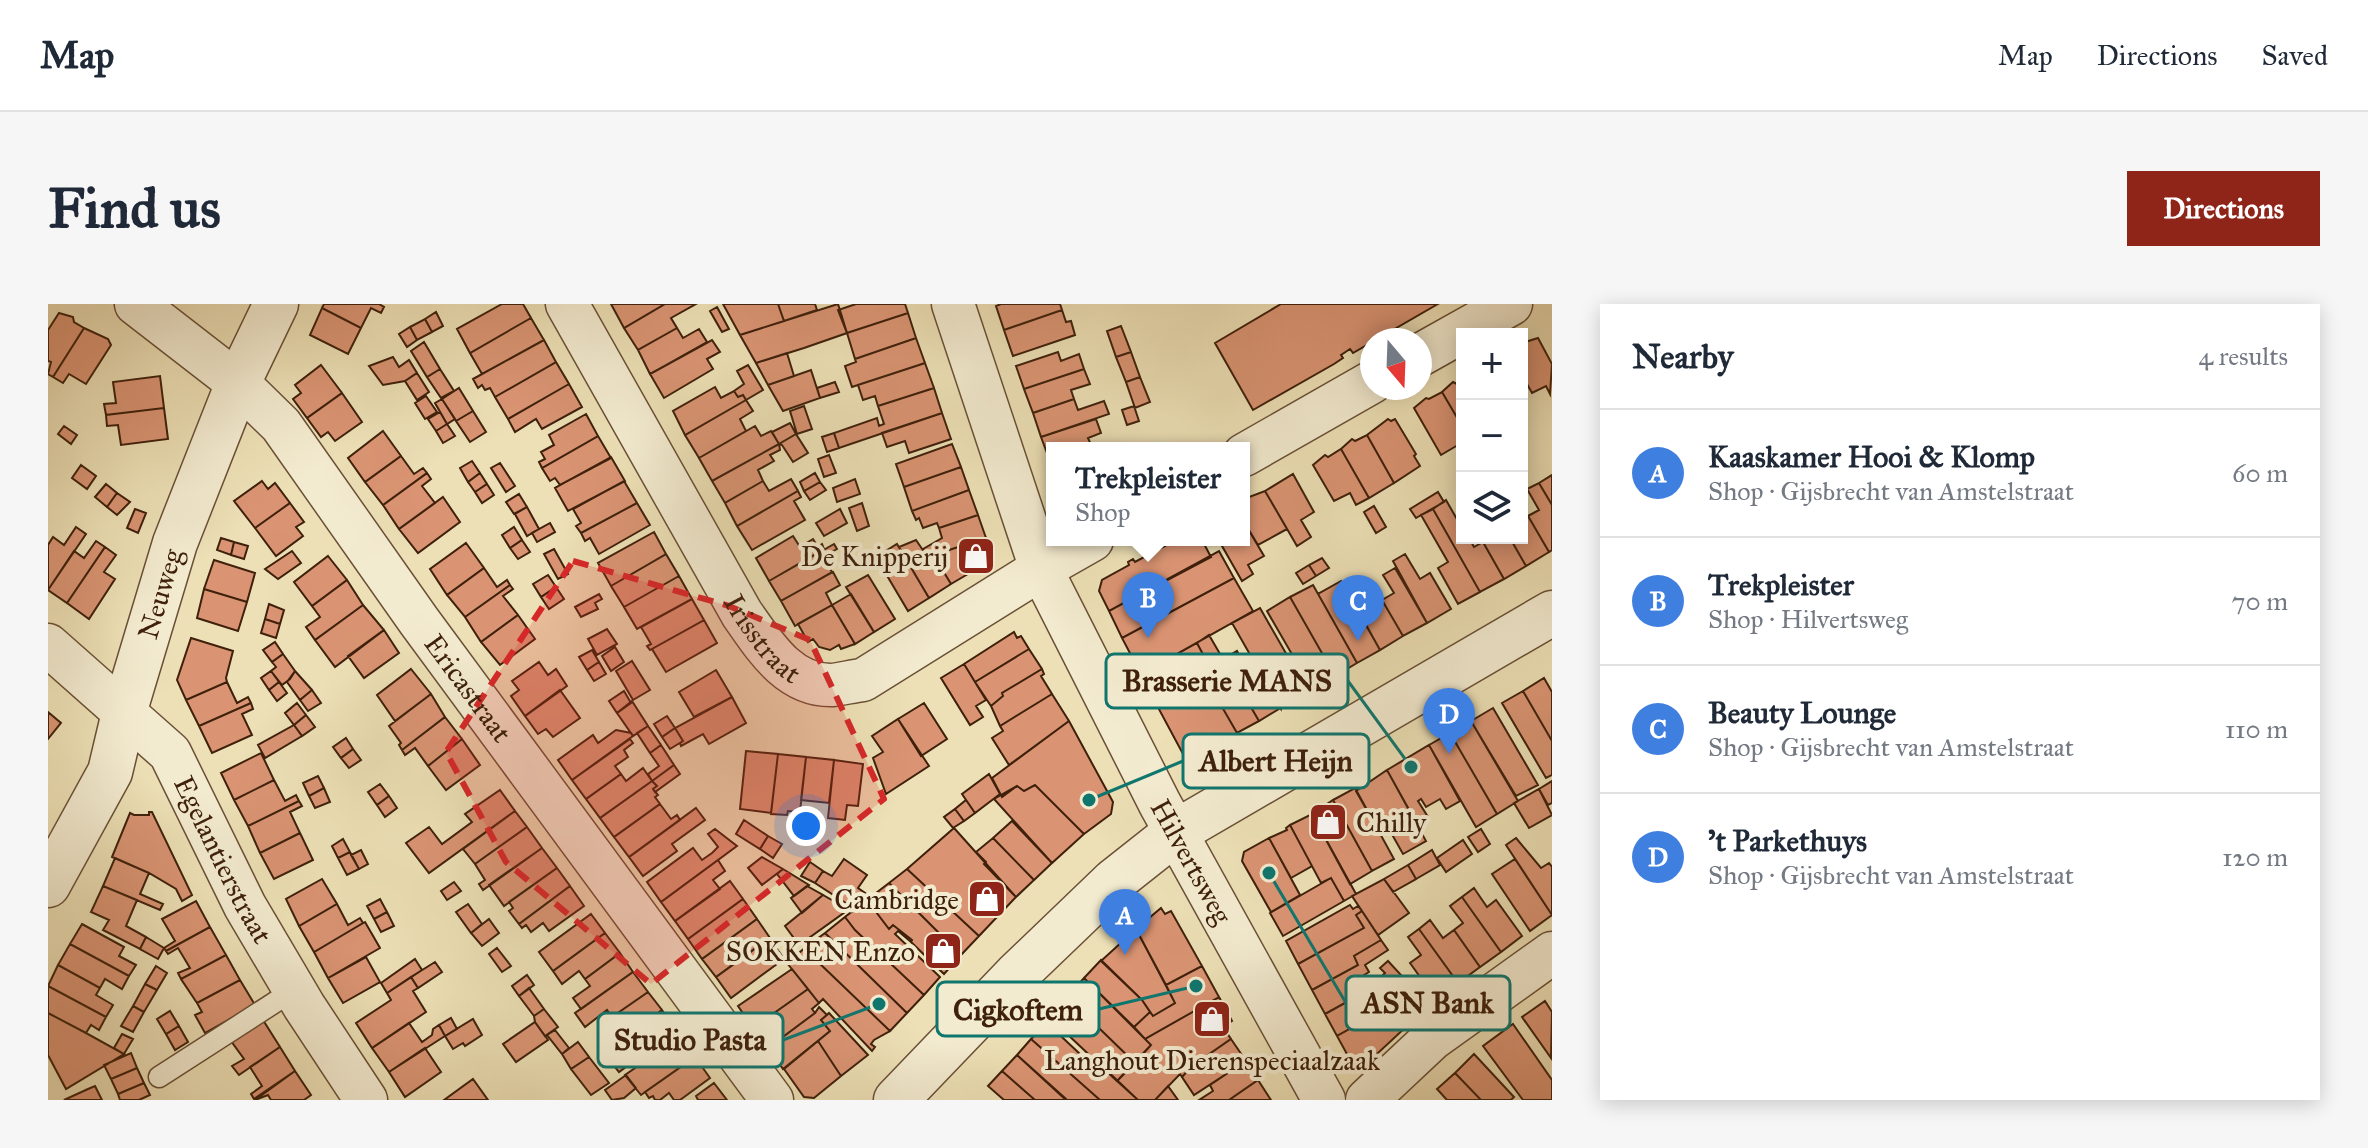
<!DOCTYPE html>
<html lang="en">
<head>
<meta charset="utf-8">
<style>
  :root { --surface:#fff; --page:#f6f6f7; --text:#1f2937; --muted:#747a83; --line:#e0e1e3; --accent:#8f2418 }
  body { margin:0; font-family:"IM FELL Great Primer",serif; background:var(--page); color:var(--text) }
  .controls { position:absolute; right:24px; top:24px; display:grid; overflow:hidden; border-radius:0px; box-shadow:0 4px 20px #0003 }
  .controls button { width:72px; height:72px; display:grid; place-items:center; padding:0; border:0; border-bottom:2px solid var(--line); background:var(--surface); color:var(--text); font:40px sans-serif }
  .compass { position:absolute; left:1312px; top:24px; width:72px; height:72px; border-radius:50%; background:var(--surface); box-shadow:0 4px 20px #0003; rotate:161deg }
  .you { position:absolute; left:758px; top:522px; width:28px; height:28px; margin:-20px; border:6px solid #fff; border-radius:50%; background:#1a73e8; box-shadow:0 0 0 12px #1a73e833 }
  .badge { display:grid; place-items:center; width:52px; height:52px; border-radius:50%; background:var(--accent); color:#fff; font-size:26px; font-weight:700 }
  .pin { position:absolute; translate:-50% -66px; filter:drop-shadow(0 2px 4px #0008) }
  .pin::after { content:''; position:absolute; top:42px; width:28px; height:24px; background:inherit; clip-path:polygon(0 0,100% 0,50% 100%) }
  .popup { position:absolute; left:998px; top:138px; width:204px; height:104px; box-sizing:border-box; display:grid; place-content:center; border-radius:0px; background:var(--surface); filter:drop-shadow(0 2px 6px #0005); font-size:26px; white-space:nowrap; color:var(--muted) }
  .popup b { font-size:30px; color:var(--text) }
  .popup::after { content:''; position:absolute; left:50%; top:100%; margin-left:-16px; border:16px solid transparent; border-top-color:var(--surface) }
  .list { margin:0; padding:0; list-style:none }
  h2 { display:flex; justify-content:space-between; align-items:center; height:104px; margin:0; padding:0 32px; font-size:34px }
  h2 small { font-size:26px; font-weight:400; color:var(--muted) }
  .list li { display:grid; grid-template-columns:52px 1fr auto; gap:24px; align-items:center; box-sizing:border-box; height:128px; padding:0 32px; border-top:2px solid var(--line) }
  .list b { display:block; font-size:30px; white-space:nowrap }
  .list p { margin:0; font-size:26px; white-space:nowrap; color:var(--muted) }
  .list em { font-size:26px; font-style:normal; color:var(--muted) }
  .icon { flex:none; width:44px; height:44px; fill:none; stroke:currentColor; stroke-width:2; stroke-linecap:round; stroke-linejoin:round }
  .map { position:relative; flex:none; width:1504px; height:796px; overflow:hidden; border-radius:0px }
  header { display:flex; align-items:center; gap:48px; box-sizing:border-box; height:112px; padding:0 40px; background:var(--surface); border-bottom:2px solid var(--line) }
  header strong { font-size:38px }
  nav { display:flex; gap:44px; margin-inline-start:auto; font-size:28px }
  .intro { display:flex; align-items:center; justify-content:space-between; box-sizing:border-box; height:192px; padding:0 48px }
  h1 { margin:0; font-size:56px }
  .button { padding:20px 36px; border-radius:0px; background:var(--accent); color:#fff; font-size:28px; font-weight:700 }
  main { display:flex; gap:48px; padding:0 48px }
  aside { flex:1; background:var(--surface); border-radius:0px; box-shadow:0 4px 20px #0003 }
  .map>svg:first-child { display:block }
</style>
</head>
<body>
<header>
<strong>Map</strong>
<nav><a>Map</a><a>Directions</a><a>Saved</a></nav>
</header>
<div class="intro"><h1>Find us</h1><a class="button">Directions</a></div>
<main>
<div class="map">
<svg width="1504" height="796" viewBox="0 0 1504 796">
  <rect width="100%" height="100%" fill="#ede0b6"/>
  <filter id="stains"><feTurbulence type="fractalNoise" baseFrequency=".0025" numOctaves="4"/><feColorMatrix values="0 0 0 0 .2 0 0 0 0 .09 0 0 0 0 .02 0 0 0 .5 -.17"/></filter>
  <radialGradient id="worn" r=".72"><stop offset=".6" stop-color="#630" stop-opacity="0"/><stop offset="1" stop-color="#630" stop-opacity=".3"/></radialGradient>
  <path fill="#da9473" stroke="#3e200b" stroke-width="2" d="M276,0H331L336,3L333,9L323,4L313,24L274,4Z
    M454,0H475L483,14L422,49L409,25Z
    M563,0H617L576,24Z
    M617,0H648L623,14L629,24L590,46L576,24Z
    M675,0H730L736,17L692,31Z
    M730,0H767L769,6L736,17Z
    M790,0L799,29L756,44L708,59L692,31Z
    M808,0H857L860,9L799,29L790,6Z
    M953,0H1012L1014,6L956,26L948,2Z
    M1390,0L1305,49L1302,45L1293,51L1295,54L1286,60L1205,106L1167,39L1233,0Z
    M669,3L681,25L674,28L662,7Z
    M274,4L313,24L300,50L262,31Z
    M1014,6L1018,18L1023,17L1027,31L965,52L956,26Z
    M388,8L395,22L384,28L377,15Z
    M11,9L25,13L26,18L36,24L5,73L0,70L3,58L0,57V26Z
    M860,9L868,34L807,55L799,29Z
    M483,14L496,36L434,70L422,49Z
    M377,15L384,28L369,36L362,23Z
    M1073,22L1083,48L1068,53L1059,27Z
    M362,23L369,36L359,43L351,30Z
    M36,24L60,35L63,41L38,80L21,70L15,79L5,73Z
    M629,24L635,34L651,25L659,38L602,70L590,46Z
    M868,34L877,59L804,83L797,62L808,58L807,55Z
    M1490,34L1504,60L1502,90L1498,82L1484,89L1474,71V39Z
    M496,36L508,58L447,93L442,84L437,86L434,81L430,84L425,75Z
    M664,36L672,48L659,55L665,65L616,94L602,70Z
    M376,38L392,65L379,73L363,47Z
    M1010,48L1013,57L1031,50L1036,65L976,85L968,62Z
    M1083,48L1092,73L1078,78L1068,53Z
    M739,49L746,72L720,81L708,59Z
    M345,53L351,63L361,56L369,69L357,77L335,81L321,62Z
    M508,58L521,80L460,115L447,93Z
    M877,59L886,84L830,102L827,92L815,96L810,81Z
    M273,61L294,89L259,114L245,95L253,89L247,81Z
    M700,61L715,86L698,96L695,91L690,93L686,87L696,80L689,67Z
    M392,65L406,87L393,94L379,73Z
    M1036,65L1042,80L1023,86L1026,95L985,109L976,85Z
    M763,66L772,94L735,107L720,81Z
    M369,69L381,88L369,96L357,77Z
    M112,72L116,104L58,111L56,100L68,99L65,78Z
    M1092,73L1102,98L1087,104L1078,78Z
    M1414,77V122L1394,88L1405,78L1409,80Z
    M787,78L791,88L772,94L769,84Z
    M521,80L534,103L494,125L488,115L467,128L460,115Z
    M667,83L673,94L686,87L690,93L695,91L698,96L637,131L625,107Z
    M411,84L425,107L408,117L394,95Z
    M886,84L894,109L791,144L786,129L829,114L831,122L836,120L830,102Z
    M1394,88L1414,122V147L1410,141L1393,151L1366,104L1378,94L1381,95Z
    M294,89L314,118L287,137L280,128L273,133L259,114Z
    M378,92L389,108L377,115L367,99Z
    M394,95L407,115L399,120L387,99Z
    M1026,95L1030,106L1056,97L1061,110L993,133L985,109Z
    M698,96L705,107L692,115L698,127L651,154L637,131Z
    M756,102L764,125L749,130L742,107Z
    M1086,102L1091,117L1079,121L1074,106Z
    M116,104L120,135L73,141L70,121L59,122L58,111Z
    M425,107L438,128L422,138L408,117Z
    M392,108L399,120L388,127L380,115Z
    M894,109L903,135L861,149L857,137L839,143L834,129Z
    M538,110L550,132L494,164L491,158L497,155L493,148L506,141L501,131Z
    M1048,115L1053,129L1040,134L1044,143L1004,144V156L1002,157L993,133Z
    M1340,115L1343,117L1347,115L1368,150L1366,152L1372,162L1346,179L1319,131Z
    M742,119L748,130L731,140L724,128Z
    M399,120L407,132L395,139L388,127Z
    M16,122L29,131L23,140L10,130Z
    M707,122L713,132L723,127L731,140L664,177L651,154Z
    M335,127L353,152L317,178L300,154Z
    M786,129L791,144L779,148L774,133Z
    M748,130L760,149L745,158L734,141L731,140Z
    M1319,131L1346,179L1321,194L1293,145L1304,135L1307,137Z
    M550,132L563,154L512,181L507,174L502,177L494,164Z
    M731,140L732,146L722,151L726,157L710,166L715,177L677,199L664,177Z
    M904,140L913,163L856,183L848,160Z
    M1293,145L1321,194L1308,201L1302,189L1286,197L1265,161L1277,151L1280,153Z
    M781,151L788,169L776,173L770,155Z
    M353,152L366,170L375,164L379,169L335,201L317,178Z
    M563,153L577,177L520,207L507,184Z
    M424,157L432,169L420,178L412,164Z
    M452,159L467,182L458,188L443,164Z
    M33,161L48,172L39,185L24,174Z
    M913,163L921,186L864,207L856,183Z
    M379,169L383,175L374,182L387,199L351,225L335,201Z
    M432,169L439,180L427,188L420,178Z
    M767,169L772,178L756,187L752,178Z
    M1245,170L1266,208L1253,216L1263,233L1249,242L1217,187Z
    M1504,171V201L1491,179Z
    M743,175L750,187L689,222L677,199L715,177L721,187Z
    M807,175L812,190L789,198L785,184Z
    M214,177L220,185L227,179L242,199L207,224L186,197Z
    M576,177L589,199L533,229L528,222L533,219L525,205Z
    M772,178L778,186L762,196L756,187Z
    M1491,179L1504,201V246L1501,248L1480,212L1491,206L1479,185Z
    M58,180L69,189L59,203L47,193Z
    M439,180L446,191L434,199L427,188Z
    M921,186L930,211L891,224L889,219L875,224L871,214L868,216L864,207Z
    M750,187L753,193L746,197L757,216L704,246L689,222Z
    M1217,187L1239,225L1210,241L1196,218V200L1201,193Z
    M1390,188L1396,198L1368,214L1362,205Z
    M69,189L82,198L69,211L59,203Z
    M471,190L479,203L466,210L458,198Z
    M395,193L412,218L370,249L351,225Z
    M1398,196L1414,224V234H1421L1426,243L1435,238L1456,275L1432,288L1385,205Z
    M242,199L256,218L248,223L255,232L228,252L207,224Z
    M589,199L602,221L551,250L542,234L537,237L533,229Z
    M814,199L821,222L809,227L801,204Z
    M1326,202L1338,223L1328,229L1316,208Z
    M479,203L491,225L479,232L467,210Z
    M87,205L98,209L90,229L79,224Z
    M792,205L799,219L776,232L768,219Z
    M1385,205L1432,288L1410,300L1390,264L1400,258L1373,211Z
    M930,211L938,234L898,247L901,255L891,260L886,252L881,255L875,245L894,234L891,224Z
    M1480,212L1501,248L1478,262L1462,234H1474V216Z
    M1196,218L1216,252L1200,261L1205,270L1194,277L1174,242L1179,238L1178,236H1196Z
    M502,219L507,228L489,238L484,229Z
    M28,223L38,230L0,286V241L5,233L16,241Z
    M466,223L474,236L462,244L454,231Z
    M606,228L618,250L563,282L550,259Z
    M745,232L752,243L765,235L770,243L774,240L776,245L721,277L708,254Z
    M173,234L186,238L183,251L169,246Z
    M938,234L943,248L940,258L903,280L891,260L901,255L898,247Z
    M1442,234H1462L1478,262L1456,275L1435,238Z
    M474,236L482,248L470,255L462,244Z
    M868,236L881,255L886,252L903,280L881,294L851,243Z
    M1128,236H1154L1163,253L1061,307L1051,287L1054,276L1081,261L1080,258L1085,255L1087,258Z
    M48,237L57,243L19,299L0,286L26,247L36,254Z
    M186,238L200,242L196,255L183,251Z
    M418,239L436,264L399,291L382,265Z
    M786,240L789,245L775,253L784,268L733,297L721,277Z
    M849,240L881,294L860,307L828,253Z
    M57,243L68,251L56,268L67,275L41,315L19,299Z
    M506,245L520,270L510,275L496,250Z
    M244,247L253,259L230,275L217,265Z
    M1171,247L1186,274L1074,334L1061,307Z
    M618,250L631,272L576,303L563,282Z
    M1357,250L1372,275L1382,269L1403,305L1379,319L1345,257Z
    M280,252L299,276L264,302L246,278Z
    M1274,254L1281,264L1268,272L1261,261Z
    M166,256L207,269L199,298L156,285Z
    M1261,261L1268,272L1255,280L1248,269Z
    M436,264L449,283L459,276L462,281L417,313L399,291Z
    M1347,264L1379,319L1355,332L1334,296L1346,289L1335,271Z
    M785,268L792,281L778,289L784,301L747,322L733,297Z
    M500,271L508,283L493,293L485,280Z
    M820,271L847,315L826,328L798,283Z
    M631,272L644,295L589,325L576,303Z
    M1310,273L1326,300L1334,296L1355,332L1332,346L1296,281Z
    M1186,274L1205,307L1093,370L1074,334Z
    M299,276L315,301L267,336L258,323L272,313L264,302Z
    M1293,277L1332,346L1309,359L1270,290Z
    M462,281L465,285L455,292L470,311L433,338L417,313Z
    M1265,281L1309,359L1287,372L1242,293Z
    M508,283L516,295L501,305L493,293Z
    M156,285L199,298L190,327L149,314Z
    M551,290L554,295L547,299L550,305L533,313L527,303Z
    M803,290L826,328L807,340L784,301Z
    M1242,293L1287,372L1264,385L1219,307Z
    M644,295L656,316L602,346L599,342L603,340L593,323Z
    M221,300L236,306L232,320L217,315Z
    M315,301L336,326L287,363L267,336Z
    M784,301L807,340L793,345L791,341L782,346L771,343L765,335L760,338L750,320Z
    M1212,304L1259,386L1234,400L1233,405L1184,319Z
    M470,311L487,335L452,361L433,338Z
    M217,315L232,320L228,334L213,329Z
    M656,316L669,339L618,368L604,345Z
    M559,325L569,340L549,351L540,335Z
    M336,326L351,349L316,374L300,352Z
    M966,328L969,334L973,332L981,345L927,378L916,360Z
    M1161,331L1211,417L1189,429L1166,389L1181,381L1165,352L1158,356L1149,339Z
    M143,334L185,347L178,374L179,378L138,396L129,376Z
    M227,338L235,350L224,358L215,346Z
    M1149,339L1158,356L1138,367L1143,375L1106,396L1093,370Z
    M567,343L576,358L563,367L554,352Z
    M981,345L994,365L954,389L955,392L943,402L927,378Z
    M544,346L551,358L539,366L531,353Z
    M1189,347L1201,370L1209,365L1231,405L1211,417L1175,355Z
    M235,350L247,367L242,375L234,381L223,367L228,363L224,358Z
    M584,357L602,386L585,396L568,367Z
    M491,358L500,371L508,365L519,382L477,412L463,392L471,386L464,377Z
    M551,358L558,370L546,377L539,366Z
    M916,360L938,396L928,402L935,413L922,421L893,374Z
    M363,365L383,390L347,417L329,391Z
    M994,365L996,370L993,372L1004,390L952,422L943,402L955,392L954,389Z
    M668,366L684,393L646,413L631,388Z
    M223,367L231,378L221,386L213,374Z
    M247,367L264,386L252,396L239,378Z
    M1496,374L1504,388V437L1475,387Z
    M1143,375L1147,383L1150,381L1157,394L1166,389L1189,429L1147,454L1135,450L1106,396Z
    M179,378L189,399L200,393L203,399L151,422L138,396Z
    M231,378L239,389L229,397L221,386Z
    M264,386L273,399L260,407L252,396Z
    M512,386L532,414L505,433L498,425L490,430L477,412Z
    M576,387L583,399L569,409L561,397Z
    M1475,387L1504,437V471L1498,474L1454,399Z
    M383,390L397,413L354,446L351,441L353,439L341,422Z
    M1004,390L1021,417L961,461L944,434L955,427L952,422Z
    M684,393L698,419L661,440L655,430L633,442L632,439L635,437L627,424Z
    M584,397L600,422L585,432L569,409Z
    M203,399L205,405L194,410L204,431L164,449L151,422Z
    M249,399L258,411L246,421L237,409Z
    M876,399L899,435L873,452L850,415Z
    M1445,404L1490,481L1468,492L1423,417Z
    M0,408L13,419L0,435Z
    M258,411L267,423L254,432L246,421Z
    M619,412L627,424L614,433L606,420Z
    M397,413L414,435L380,462L367,444L357,451L354,446Z
    M850,415L881,462L838,490L825,454L835,448L824,432Z
    M1021,417L1065,498L1063,510L1036,530L987,481L976,487L969,482L954,493L944,474Z
    M1423,417L1470,497L1449,510L1402,429Z
    M246,421L254,432L217,454L210,441Z
    M600,422L613,441L602,449L589,429Z
    M627,424L635,437L622,445L614,433Z
    M568,426L583,429L585,432L524,476L510,456L545,431L550,439Z
    M1402,429L1449,510L1428,523L1381,441Z
    M298,434L305,445L293,454L285,443Z
    M414,435L432,461L398,486L380,462Z
    M582,435L585,439L576,446L580,453L567,462L573,470L538,495L524,476Z
    M613,441L626,461L604,477L600,470L611,462L602,449Z
    M1381,441L1412,497L1398,505L1392,495L1378,503L1373,495L1370,497L1380,513L1369,520L1339,466Z
    M305,445L313,456L301,464L293,454Z
    M698,447L730,450L723,509L692,505Z
    M213,449L226,476L186,496L173,469Z
    M730,450L758,453L752,508L740,507L739,511L723,510Z
    M758,453L786,456L781,499L753,496Z
    M786,456L815,460L810,502L799,501L797,516L780,514Z
    M626,461L632,470L607,488L605,485L609,482L604,477Z
    M595,464L604,477L552,514L538,495L573,470L578,477Z
    M1339,466L1378,537L1355,550L1341,525L1333,531L1308,487Z
    M941,470L952,490L927,509L914,490Z
    M270,472L276,484L261,492L255,479Z
    M226,476L237,497L248,491L251,497L200,522L186,496Z
    M604,477L609,482L605,485L610,491L607,493L612,500L566,533L552,514Z
    M1504,477V499L1500,501L1491,485Z
    M332,480L341,492L329,501L320,488Z
    M987,481L1036,530L1004,559L946,495L969,482L976,487Z
    M276,484L282,498L267,504L261,492Z
    M1307,484L1346,555L1324,567L1285,496Z
    M1491,485L1504,511L1481,524L1466,499Z
    M452,486L467,507L381,569L358,539L381,523L394,540L424,518L417,510Z
    M341,492L349,504L337,513L329,501Z
    M918,496L927,509L916,517L907,505Z
    M1285,496L1324,567L1302,580L1264,510Z
    M251,497L254,502L242,508L252,529L212,549L200,522Z
    M612,500L623,515L629,511L632,516L581,553L566,533Z
    M648,504L657,516L624,540L629,547L595,572L581,553Z
    M907,505L916,517L905,524L896,513Z
    M467,507L479,523L427,560L415,545Z
    M101,508H104L144,591L134,597L128,585L101,569L64,553L82,509L86,511H101Z
    M1264,510L1308,590L1296,597L1283,574L1273,579L1242,521Z
    M696,516L720,532L712,545L688,530Z
    M964,517L1004,559L986,576L945,534Z
    M1242,521L1264,562L1243,574L1221,534L1239,526L1238,524Z
    M479,523L494,544L435,586L431,580L437,576L427,560Z
    M906,524L968,593L931,632L859,565Z
    M667,525L689,542L613,598L599,578L645,544L654,556L664,549L670,543L660,530Z
    M1433,525L1442,540L1430,548L1420,533Z
    M252,529L265,556L226,575L212,549Z
    M720,532L734,540L725,554L712,545Z
    M945,534L986,576L968,593L936,560L938,558L928,548Z
    M1221,534L1252,591L1223,608L1194,557L1196,548Z
    M1468,534L1493,564L1501,559L1504,563V611L1458,541Z
    M295,535L302,548L290,554L284,542Z
    M1415,536L1424,550L1398,568L1389,554Z
    M494,544L509,564L456,602L441,581Z
    M313,546L320,560L311,565L303,551Z
    M1384,546L1392,561L1368,575L1360,561Z
    M302,548L311,565L299,571L290,554Z
    M714,553L735,565L714,581L700,564Z
    M67,554L101,569L92,590L115,600L112,606L55,582Z
    M796,555L819,571L810,584L823,593L807,605L767,579L775,567L784,572Z
    M1467,555L1504,611L1482,627L1444,570Z
    M670,556L677,567L665,576L672,585L627,617L613,598Z
    M762,558L775,567L767,579L753,572Z
    M1360,561L1368,575L1345,588L1336,575Z
    M509,564L522,582L471,620L461,607L465,604L461,598Z
    M735,565L761,581L746,592L729,570Z
    M859,565L931,632L913,651L841,579Z
    M1283,574L1296,597L1235,632L1222,609Z
    M274,575L289,600L251,622L238,595Z
    M1336,575L1361,609L1330,631L1304,592Z
    M682,577L695,595L640,635L627,617Z
    M406,578L413,587L399,596L393,587Z
    M841,579L913,651L896,670L863,638L864,636L845,621L841,625L819,596Z
    M55,582L89,596L78,622L98,633L92,645L55,626L61,616L43,608Z
    M522,582L536,602L501,627L495,619L483,628L478,621L474,624L471,620Z
    M759,582L775,591L754,609L743,594Z
    M1426,584L1439,603L1448,596L1474,632L1453,648L1414,593Z
    M775,591L796,603L797,608L751,641L737,622Z
    M1414,593L1453,648L1432,663L1406,626L1415,619L1402,602Z
    M332,595L339,608L326,615L319,602Z
    M695,595L709,615L654,655L640,635Z
    M819,596L841,625L845,621L864,636L863,638L850,627L847,630L892,673L876,691L807,626L797,613Z
    M148,597L162,623L118,647L116,644L127,637L114,615Z
    M289,600L300,621L312,614L315,619L266,648L251,622Z
    M420,600L434,620L423,629L408,608Z
    M1302,601L1305,605L1310,602L1314,607L1308,611L1316,624L1250,660L1238,637Z
    M1113,604L1117,610L1123,607L1154,662L1118,681L1088,625Z
    M1314,607L1333,636L1306,652L1310,661L1264,686L1250,660L1316,624L1308,611Z
    M339,608L346,622L333,628L326,615Z
    M543,610L557,629L505,667L491,648Z
    M797,613L807,626L876,691L859,709L777,629Z
    M441,615L451,629L434,642L423,629Z
    M709,615L722,634L668,673L654,655Z
    M1382,616L1395,634L1406,626L1432,663L1410,679L1371,625Z
    M317,618L332,644L280,674L266,648Z
    M34,620L76,643L71,652L88,661L81,672L22,640Z
    M162,623L178,651L133,675L130,669L142,664L130,644L120,650L118,647Z
    M1088,625L1127,699L1105,712L1094,696L1053,657Z
    M1371,625L1410,679L1388,695L1362,659L1373,651L1360,633Z
    M557,629L572,649L537,675L531,667L514,680L505,667Z
    M777,629L859,709L842,727L768,656L758,643Z
    M98,633L116,644L110,655L92,645Z
    M721,634L734,652L727,657L729,660L683,694L668,673Z
    M1333,636L1340,646L1317,661L1321,668L1308,676L1315,689L1277,710L1264,686L1310,661L1306,652Z
    M22,640L81,672L74,685L57,675L52,684L10,661Z
    M758,643L768,656L842,727L826,736L823,740L827,743L824,747L775,695L771,699L739,659Z
    M449,644L463,662L454,668L441,650Z
    M572,649L585,668L533,705L525,694L542,682L537,675Z
    M178,651L192,676L149,699L133,675Z
    M318,653L332,678L295,699L280,674Z
    M367,655L374,666L339,689L333,679Z
    M1053,656L1094,696L1102,708L1086,723L1036,674Z
    M1340,657L1353,671L1350,673L1376,707L1359,722L1329,690L1339,681L1334,672L1337,669L1332,664Z
    M387,658L394,668L370,684L363,673Z
    M10,661L52,684L48,691L65,701L58,713L0,682Z
    M108,662L119,669L109,686L97,680Z
    M1154,662L1171,693L1097,735L1086,723L1102,708L1105,712L1127,699L1118,681Z
    M744,665L760,685L705,724L690,702Z
    M585,668L600,688L564,713L559,706L537,723L527,709Z
    M479,671L486,681L471,692L464,682Z
    M363,673L370,684L365,687L378,708L324,744L308,719L343,696L339,689Z
    M1036,674L1103,741L1087,759L1019,693Z
    M192,676L207,701L157,729L147,711L154,708L149,699Z
    M97,680L109,686L96,708L85,702Z
    M0,682L58,713L51,726L43,721L38,729L0,709Z
    M481,684L496,705L486,712L471,692Z
    M760,685L771,699L764,705L767,709L720,744L705,724Z
    M600,688L614,706L562,744L559,740L563,737L558,729L570,720L564,713Z
    M1315,689L1320,699L1329,690L1341,703L1289,732L1277,710Z
    M1019,693L1087,759L1069,777L1001,713Z
    M1171,693L1184,717L1175,723L1183,735L1144,762L1134,773L1132,770L1107,796H1090L1069,777L1103,741L1097,735Z
    M1497,697L1504,708L1503,754L1474,713Z
    M85,702L96,708L85,728L73,722Z
    M771,703L779,711L773,716L782,727L735,765L720,744L767,709Z
    M1341,703L1359,722L1315,763L1305,761L1289,732Z
    M496,705L510,723L497,732L487,718L486,712Z
    M614,706L628,726L571,768L555,748Z
    M122,707L131,722L118,730L109,715Z
    M0,709L38,729L76,750L18,785L0,751Z
    M781,709L820,751L793,772L770,737L782,727L773,716Z
    M403,714L409,725L397,732L391,721Z
    M425,715L434,731L417,742L415,739L405,745L397,732Z
    M215,716L232,743L191,771L184,762L196,755L183,737Z
    M487,718L500,736L468,758L455,740Z
    M361,719L374,738L384,731L385,725L391,721L397,732L341,768L324,744Z
    M999,719L1049,766L1053,761L1090,796H1052L983,735Z
    M1465,720L1504,776V796H1475L1435,742Z
    M131,722L140,738L127,746L118,730Z
    M507,726L521,744L514,750L499,731Z
    M74,730L85,735L76,750L66,744Z
    M632,733L647,753L593,791L577,771Z
    M983,735L1052,796H1018L969,751Z
    M1183,735L1198,757L1146,791L1134,773L1144,762Z
    M770,737L793,772L766,794L756,793L736,765Z
    M530,738L541,753L523,765L514,750Z
    M232,743L247,767L206,795L203,790L214,782L202,763Z
    M377,744L393,768L357,793L341,768Z
    M83,749L89,764L63,775L56,761Z
    M1426,750L1466,793L1463,796H1433L1407,769Z
    M969,751L1018,795V796H987L954,767Z
    M541,753L561,779L543,791L523,765Z
    M647,753L662,774L632,796H626L621,789L612,796H607L605,792L601,794L597,788Z
    M1198,757L1210,776L1181,796H1151L1165,787L1162,781Z
    M89,764L96,779L70,790L63,775Z
    M247,767L263,791L256,796H223L220,791L207,796Z
    M954,767L987,796H956L940,782Z
    M1407,769L1433,796H1399L1389,785Z
    M578,771L588,784L576,794L564,796L557,786Z
    M425,775L440,796H396Z
    M1210,776L1223,796H1181Z
    M96,779L102,791L91,796H72L70,790Z
    M666,779L679,796H650L648,792Z
    M47,782L54,796H16L40,785Z
    M1120,782L1130,796H1107Z"/>
  <g fill="none" stroke-linecap="round" stroke-linejoin="round">
    <g stroke="#6a5036" stroke-width="23">
      <path id="service" d="M111,773L246,686"/>
    </g>
    <g stroke="#6a5036" stroke-width="45">
      <g id="minor">
        <path id="s1" d="M88,0L190,79L233,121L371,317L724,796"/>
        <path id="s2" d="M519,0L694,310C716,341 740,382 784,381C794,380 805,377 815,376L993,265L1044,236"/>
        <path id="s3" d="M905,0L993,265L1112,500L1276,796"/>
        <path d="M1372,51L1463,0"/>
        <path d="M1196,151L1324,78"/>
        <path id="s4" d="M0,341L122,449L197,602L256,702L318,796"/>
        <path d="M1319,796L1384,735L1504,649"/>
      </g>
    </g>
    <g stroke="#6a5036" stroke-width="47">
      <g id="tertiary">
        <path id="s5" d="M0,581L62,468L76,409L127,239L190,79L228,0"/>
        <path d="M848,796L968,671L1066,577L1128,528L1504,309"/>
      </g>
    </g>
    <use href="#service" stroke="#f3ebd0" stroke-width="20"/>
    <use href="#minor" stroke="#f3ebd0" stroke-width="42"/>
    <use href="#tertiary" stroke="#f3ebd0" stroke-width="44"/>
  </g>
  <path fill="#d62828" fill-opacity="0.2" stroke="#d62828" stroke-width="6" stroke-dasharray="16 10" stroke-linejoin="round" d="M525,257L681,302L762,336L836,495L603,680L458,558L398,448Z"/>
  <defs>
    <g id="shop-square" transform="scale(2)"><rect x="-9" y="-9" width="18" height="18" rx="4" fill="#8f2418" stroke="#f3ebd0"/><path d="M-5-2.5h2.3a2.7 3.5 0 0 1 5.4 0H5L5.5 6h-11ZM-1.5-2.5h3a1.5 2.3 0 0 0-3 0Z" fill="#fff"/></g>
  </defs>
  <g fill-rule="evenodd">
    <use href="#shop-square" x="928" y="252"/>
    <use href="#shop-square" x="1280" y="518"/>
    <use href="#shop-square" x="939" y="595"/>
    <use href="#shop-square" x="895" y="647"/>
    <use href="#shop-square" x="1164" y="715"/>
  </g>
  <g text-anchor="middle" dominant-baseline="central" stroke-width="8" stroke-linejoin="round" paint-order="stroke">
    <g font-size="28" fill="#3e200b" stroke="#f3ebd0" text-anchor="end">
      <text x="900" y="252">De Knipperij</text>
      <text x="1308" y="518" text-anchor="start">Chilly</text>
      <text x="911" y="595">Cambridge</text>
      <text x="867" y="647">SOKKEN Enzo</text>
      <text x="1164" y="756" text-anchor="middle">Langhout Dierenspeciaalzaak</text>
    </g>
    <g font-size="28" fill="#3e200b" stroke="#f3ebd0">
      <text stroke="none"><textPath href="#s5" startOffset="314">Neuweg</textPath></text>
      <text stroke="none"><textPath href="#s2" startOffset="388">Irisstraat</textPath></text>
      <text stroke="none"><textPath href="#s1" startOffset="512">Ericastraat</textPath></text>
      <text stroke="none"><textPath href="#s4" startOffset="282">Egelantierstraat</textPath></text>
      <text stroke="none"><textPath href="#s3" startOffset="608">Hilvertsweg</textPath></text>
    </g>
  </g>
  <path fill="none" stroke="#0f766e" stroke-width="3" d="M1363 463L1300 377M1041 496L1135 457M1221 569L1298 699M1148 682L1051 705M831 700L735 736"/>
  <g fill="#0f766e" stroke="#f3ebd0" stroke-width="3">
    <circle cx="1363" cy="463" r="8"/>
    <circle cx="1041" cy="496" r="8"/>
    <circle cx="1221" cy="569" r="8"/>
    <circle cx="1148" cy="682" r="8"/>
    <circle cx="831" cy="700" r="8"/>
  </g>
  <g fill="#f3ebd0" stroke="#0f766e" stroke-width="3">
    <rect x="1058" y="350" width="242" height="54" rx="8"/>
    <rect x="1135" y="430" width="186" height="54" rx="8"/>
    <rect x="1298" y="672" width="164" height="54" rx="8"/>
    <rect x="889" y="678" width="162" height="54" rx="8"/>
    <rect x="550" y="709" width="185" height="54" rx="8"/>
  </g>
  <g font-size="30" text-anchor="middle" font-weight="bold" fill="#3e200b">
    <text x="1179" y="387">Brasserie MANS</text>
    <text x="1228" y="467">Albert Heijn</text>
    <text x="1380" y="709">ASN Bank</text>
    <text x="970" y="716">Cigkoftem</text>
    <text x="642" y="746">Studio Pasta</text>
  </g>
  <rect width="100%" height="100%" filter="url(#stains)"/>
  <rect width="100%" height="100%" fill="url(#worn)"/>
</svg>
<div class="controls">
<button>+</button>
<button>−</button>
<button><svg class="icon" aria-label="layers" viewBox="0 0 24 24"><path d="M12 4l9 5-9 5-9-5zM3 14l9 5 9-5"/></svg></button>
</div>
<svg class="compass" viewBox="-18 -18 36 36"><path d="M0-13l5 13h-10z" fill="#e53935"/><path d="M0 13l5-13h-10z" fill="#747a83"/></svg>
<div class="you"></div>
<div class="pin badge" style="left:1077px;top:651px;background:#3f7fe0">A</div>
<div class="pin badge" style="left:1100px;top:334px;background:#3f7fe0">B</div>
<div class="popup"><b>Trekpleister</b>Shop</div>
<div class="pin badge" style="left:1310px;top:337px;background:#3f7fe0">C</div>
<div class="pin badge" style="left:1401px;top:450px;background:#3f7fe0">D</div>
</div>
<aside>
<h2>Nearby<small>4 results</small></h2>
<ul class="list">
<li><span class="badge" style="background:#3f7fe0">A</span><div><b>Kaaskamer Hooi &amp; Klomp</b><p>Shop · Gijsbrecht van Amstelstraat</p></div><em>60 m</em></li>
<li><span class="badge" style="background:#3f7fe0">B</span><div><b>Trekpleister</b><p>Shop · Hilvertsweg</p></div><em>70 m</em></li>
<li><span class="badge" style="background:#3f7fe0">C</span><div><b>Beauty Lounge</b><p>Shop · Gijsbrecht van Amstelstraat</p></div><em>110 m</em></li>
<li><span class="badge" style="background:#3f7fe0">D</span><div><b>'t Parkethuys</b><p>Shop · Gijsbrecht van Amstelstraat</p></div><em>120 m</em></li>
</ul>
</aside>
</main>
</body>
</html>
